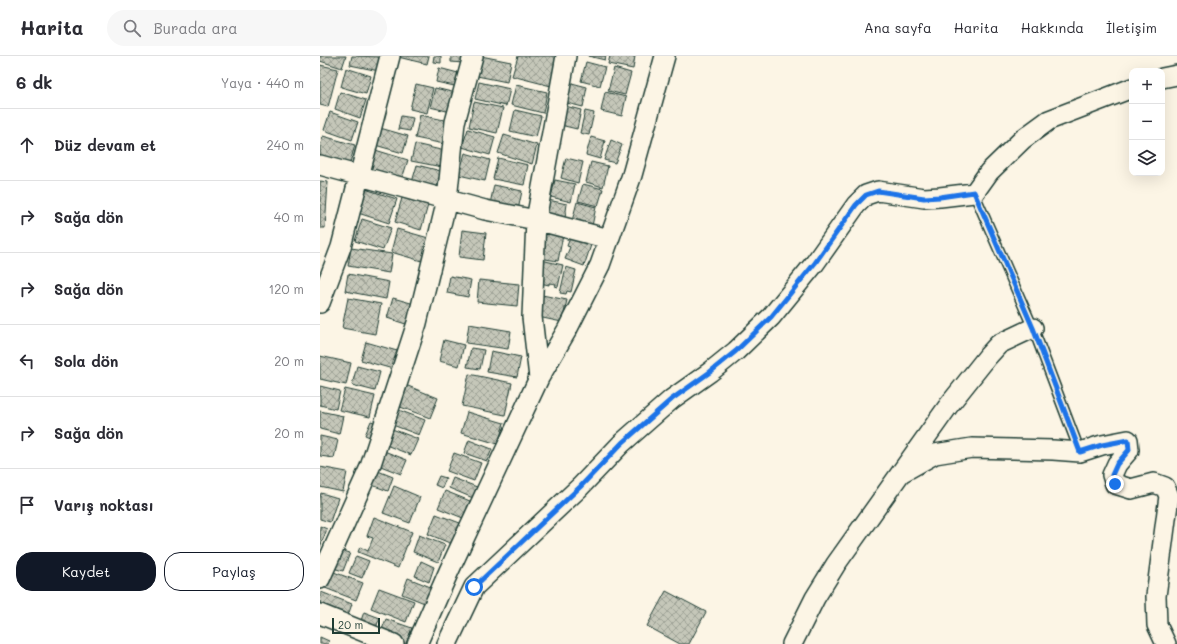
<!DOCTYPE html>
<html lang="tr">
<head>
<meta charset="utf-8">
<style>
  :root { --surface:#fff; --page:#f7f7f7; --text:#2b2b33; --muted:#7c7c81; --line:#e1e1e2; --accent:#111827 }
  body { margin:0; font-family:Mali,sans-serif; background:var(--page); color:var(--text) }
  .controls { position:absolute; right:12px; top:12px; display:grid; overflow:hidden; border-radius:8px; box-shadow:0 4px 16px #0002 }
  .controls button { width:36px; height:36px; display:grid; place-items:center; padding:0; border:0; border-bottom:1px solid var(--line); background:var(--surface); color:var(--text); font:20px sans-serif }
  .scale { position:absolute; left:12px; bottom:10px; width:48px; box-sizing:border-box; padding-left:4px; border:2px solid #1f3d34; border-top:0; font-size:11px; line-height:14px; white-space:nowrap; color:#1f3d34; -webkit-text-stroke:3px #fcf5e5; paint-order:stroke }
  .stop { position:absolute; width:12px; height:12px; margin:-9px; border:3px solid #1a73e8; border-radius:50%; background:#fff }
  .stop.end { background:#1a73e8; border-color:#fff; box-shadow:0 1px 4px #0008 }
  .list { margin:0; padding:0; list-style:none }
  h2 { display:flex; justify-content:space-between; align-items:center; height:52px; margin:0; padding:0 16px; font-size:17px }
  h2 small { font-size:13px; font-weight:400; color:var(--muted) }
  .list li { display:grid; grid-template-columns:26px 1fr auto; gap:12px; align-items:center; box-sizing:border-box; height:72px; padding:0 16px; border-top:1px solid var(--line) }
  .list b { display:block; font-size:15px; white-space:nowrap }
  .list em { font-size:13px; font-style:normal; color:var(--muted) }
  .actions { display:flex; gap:8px; padding:12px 16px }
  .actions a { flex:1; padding:9px 0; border:1px solid var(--accent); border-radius:16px; text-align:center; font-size:14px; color:var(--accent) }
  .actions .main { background:var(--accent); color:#fff }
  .icon { flex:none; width:22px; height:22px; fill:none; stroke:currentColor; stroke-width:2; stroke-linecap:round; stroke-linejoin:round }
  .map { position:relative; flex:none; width:857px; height:588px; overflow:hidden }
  header { display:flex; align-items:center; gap:24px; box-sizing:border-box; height:56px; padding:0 20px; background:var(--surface); border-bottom:1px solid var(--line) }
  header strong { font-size:19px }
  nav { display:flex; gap:22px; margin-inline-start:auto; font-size:14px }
  .search { width:280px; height:36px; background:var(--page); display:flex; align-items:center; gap:10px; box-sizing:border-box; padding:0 14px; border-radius:22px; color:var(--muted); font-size:15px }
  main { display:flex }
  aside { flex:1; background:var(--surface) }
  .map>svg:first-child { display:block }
</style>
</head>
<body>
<header>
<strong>Harita</strong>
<div class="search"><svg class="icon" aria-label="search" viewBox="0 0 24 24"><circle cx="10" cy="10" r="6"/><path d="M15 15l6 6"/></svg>Burada ara</div>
<nav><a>Ana sayfa</a><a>Harita</a><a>Hakkında</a><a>İletişim</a></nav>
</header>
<main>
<aside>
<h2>6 dk<small>Yaya · 440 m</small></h2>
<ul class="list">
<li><svg class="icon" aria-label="ahead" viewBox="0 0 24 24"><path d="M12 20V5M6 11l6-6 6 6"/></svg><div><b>Düz devam et</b></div><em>240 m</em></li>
<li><svg class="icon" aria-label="right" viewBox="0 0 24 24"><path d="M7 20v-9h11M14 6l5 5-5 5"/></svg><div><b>Sağa dön</b></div><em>40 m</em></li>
<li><svg class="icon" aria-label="right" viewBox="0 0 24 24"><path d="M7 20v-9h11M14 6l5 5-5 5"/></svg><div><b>Sağa dön</b></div><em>120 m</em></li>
<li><svg class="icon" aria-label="left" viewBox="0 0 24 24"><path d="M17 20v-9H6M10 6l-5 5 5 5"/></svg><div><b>Sola dön</b></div><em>20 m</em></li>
<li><svg class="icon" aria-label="right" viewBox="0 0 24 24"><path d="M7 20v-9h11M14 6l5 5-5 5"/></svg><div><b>Sağa dön</b></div><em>20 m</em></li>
<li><svg class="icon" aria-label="arrive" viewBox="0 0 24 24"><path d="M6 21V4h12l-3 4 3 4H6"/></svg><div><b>Varış noktası</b></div></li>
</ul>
<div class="actions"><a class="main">Kaydet</a><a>Paylaş</a></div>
</aside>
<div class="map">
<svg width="857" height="588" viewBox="0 0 857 588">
  <defs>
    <pattern id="building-cross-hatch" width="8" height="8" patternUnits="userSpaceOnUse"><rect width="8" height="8" fill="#c5c7b9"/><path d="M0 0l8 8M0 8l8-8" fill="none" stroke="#9fa397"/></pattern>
  </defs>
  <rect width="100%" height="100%" fill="#fcf5e5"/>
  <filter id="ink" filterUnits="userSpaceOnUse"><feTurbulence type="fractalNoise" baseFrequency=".025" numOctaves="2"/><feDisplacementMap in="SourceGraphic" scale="8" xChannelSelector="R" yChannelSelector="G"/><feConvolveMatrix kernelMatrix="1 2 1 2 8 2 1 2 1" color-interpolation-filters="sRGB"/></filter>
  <g filter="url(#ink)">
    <path fill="url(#building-cross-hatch)" stroke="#1f3d34" d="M0,0H26L22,12L0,5Z
      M32,0L62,1L59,15L30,9Z
      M78,0H109L107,8L78,1Z
      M114,0H121V7L113,6Z
      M131,0H144L143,7L131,6Z
      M161,0L191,6L187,26L157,20Z
      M198,0H239L231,30L192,20Z
      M268,0H286L285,4Z
      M290,0H315L313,13L288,8Z
      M266,6L285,11L280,30L261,25Z
      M0,9L18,13L8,51L0,49Z
      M26,12L51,20L46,38L21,31Z
      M119,12L142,18L139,31L116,26Z
      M294,12L311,17L305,39L288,35Z
      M159,26L190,33L186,50L155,43Z
      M248,26L267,31L263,51L243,46Z
      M96,28L113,32L107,57L90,53Z
      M196,29L227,36L223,57L191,49Z
      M115,32L136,37L131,56L110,51Z
      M20,36L46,44L40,62L15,53Z
      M285,36L306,41L302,60L281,55Z
      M154,46L183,52L177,77L149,71Z
      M241,49L261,54L257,73L236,68Z
      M195,54L221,60L216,81L190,75Z
      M265,55L274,57L269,79L260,77Z
      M10,56L38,66L32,84L4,74Z
      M100,59L129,65L124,88L95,82Z
      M81,60L93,62L90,75L78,73Z
      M60,72L88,80L83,97L55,89Z
      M148,73L175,81L170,99L142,91Z
      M184,79L217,89L212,108L178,97Z
      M3,80L35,89L29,110L0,101V91Z
      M271,81L285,85L280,103L266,99Z
      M291,84L302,89L295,107L284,104Z
      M95,88L125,95L122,111L91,105Z
      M52,93L88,104L81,126L45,115Z
      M145,97L170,104L165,125L139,119Z
      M178,102L208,109L204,129L173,123Z
      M246,102L263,106L258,127L241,122Z
      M271,106L288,110L283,131L266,126Z
      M97,109L121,115L116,133L92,126Z
      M235,124L255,128L251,146L231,141Z
      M0,125L8,126L5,172H0Z
      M263,128L283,133L278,150L258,145Z
      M174,129L202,135L198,154L170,148Z
      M45,133L77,143L69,167L38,157Z
      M82,142L108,149L101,174L75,166Z
      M228,144L247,148L245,162L225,158Z
      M257,146L276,151L272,170L252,165Z
      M42,163L71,172L63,194L35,185Z
      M77,173L112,183L105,206L71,196Z
      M142,174L166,177L163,204L139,201Z
      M225,175L243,179L238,205L219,202Z
      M251,179L271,189L264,210L245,203L250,191L247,190Z
      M31,192L72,198L69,217L28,210Z
      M221,204L243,209L238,231L235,230L236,228L229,227V229L216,226Z
      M246,211L256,214L251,236L247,235L246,238L240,237Z
      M28,218L69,226L66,243L25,235Z
      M130,220L151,224L148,241L127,237Z
      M159,224L199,228L197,250L157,246Z
      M222,239L247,244L242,266L218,261Z
      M28,242L61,248L55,278L22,272Z
      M73,242L98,249L92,270L67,262Z
      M149,268L191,275L188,293L146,287Z
      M124,284L144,289L139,310L119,305Z
      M46,286L77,295L73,313L41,304Z
      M151,292L164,294L160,313L147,311Z
      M171,295L201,301L197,321L167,316Z
      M0,300L31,307L26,329L0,323Z
      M37,310L60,316L55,335L32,329Z
      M149,318L192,327L185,359L142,350Z
      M83,328L118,342L110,362L75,349Z
      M0,330L20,335L16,353L0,349Z
      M25,333L55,340L50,361L19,354Z
      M76,353L105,364L99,379L70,368Z
      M0,355L23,360L19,378L0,373Z
      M147,356L184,367L178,388L141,377Z
      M51,365L59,368L52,382L45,379Z
      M67,371L98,383L91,399L61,387Z
      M0,380L18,384L14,402L0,400Z
      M149,384L172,393L167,405L144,397Z
      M59,393L87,404L81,418L53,407Z
      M134,397L161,407L154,425L127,415Z
      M0,411L27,416L23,436L0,431Z
      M58,415L73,421L68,435L52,429Z
      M119,420L126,422L122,432L115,429Z
      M133,422L157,431L153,442L129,432Z
      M74,430L100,441L90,467L63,457Z
      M125,435L150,445L143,462L118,452Z
      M1,437L18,442L10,466L0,463V441Z
      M116,458L140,467L132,488L108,478Z
      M54,461L92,476L78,512L38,496L40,491L48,495L53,482L47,480Z
      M0,470L7,473L0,491Z
      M99,479L125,489L118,506L93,496Z
      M17,493L30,497L23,515L10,511Z
      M36,500L49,505L42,522L29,517Z
      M101,505L114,511L109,526L95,520Z
      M11,515L43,527L36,544L5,532Z
      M88,522L113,532L107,548L82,538Z
      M59,532L94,545L86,566L51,552Z
      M346,535L386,556L369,588H360L327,570Z
      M1,536L32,548L26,565L0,555Z
      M44,556L60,562L54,576L39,570Z
      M66,563L92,572L86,588L60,579Z
      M0,581L9,585L8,588H0Z"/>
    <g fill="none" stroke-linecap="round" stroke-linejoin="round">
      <g stroke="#1f3d34" stroke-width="12">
        <path id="lane" d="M654,137L713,272L760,396"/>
      </g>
      <g stroke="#1f3d34" stroke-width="22">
        <path id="street" d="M842,22L857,19
          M0,109L165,154L216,164L289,183
          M0,247L21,191L70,0
          M219,322L212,261L216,164L246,0
          M581,417L615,398L652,392L733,394L760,396L782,389L808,384L809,394L797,408L792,419L795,428L811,433L834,427L845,431L849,440L836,540L837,569L846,588
          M0,523L50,411L97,267L127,144L135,66L153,0
          M0,558L74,588
          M97,588L129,515L219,322L247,274L280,209L312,119L345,0
          M127,588L154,531L260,431L302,387L352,343L390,316L416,295L451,261L495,207L536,149L546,139L558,135L604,142L620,141L654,137L669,116L703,83L729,64L812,32
          M472,588L495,542L516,508L629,349L668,300L679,288L713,272"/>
      </g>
      <use href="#lane" stroke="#fcf5e5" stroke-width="9"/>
      <use href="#street" stroke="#fcf5e5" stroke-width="19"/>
    </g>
  </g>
  <g fill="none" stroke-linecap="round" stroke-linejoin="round" filter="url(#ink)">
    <path stroke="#1a73e8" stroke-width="5" d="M154,531L260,431L302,387L352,343L390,316L416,295L451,261L495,207L536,149L546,139L558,135L604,142L620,141L654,136L713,272L760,396L782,389L808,384L809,394L797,408L792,419L795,428"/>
  </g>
</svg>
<div class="controls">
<button>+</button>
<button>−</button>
<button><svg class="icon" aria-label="layers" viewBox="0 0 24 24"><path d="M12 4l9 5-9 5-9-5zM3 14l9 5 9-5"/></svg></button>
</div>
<div class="scale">20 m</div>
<div class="stop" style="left:154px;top:531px"></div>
<div class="stop end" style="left:795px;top:428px"></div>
</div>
</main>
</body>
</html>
